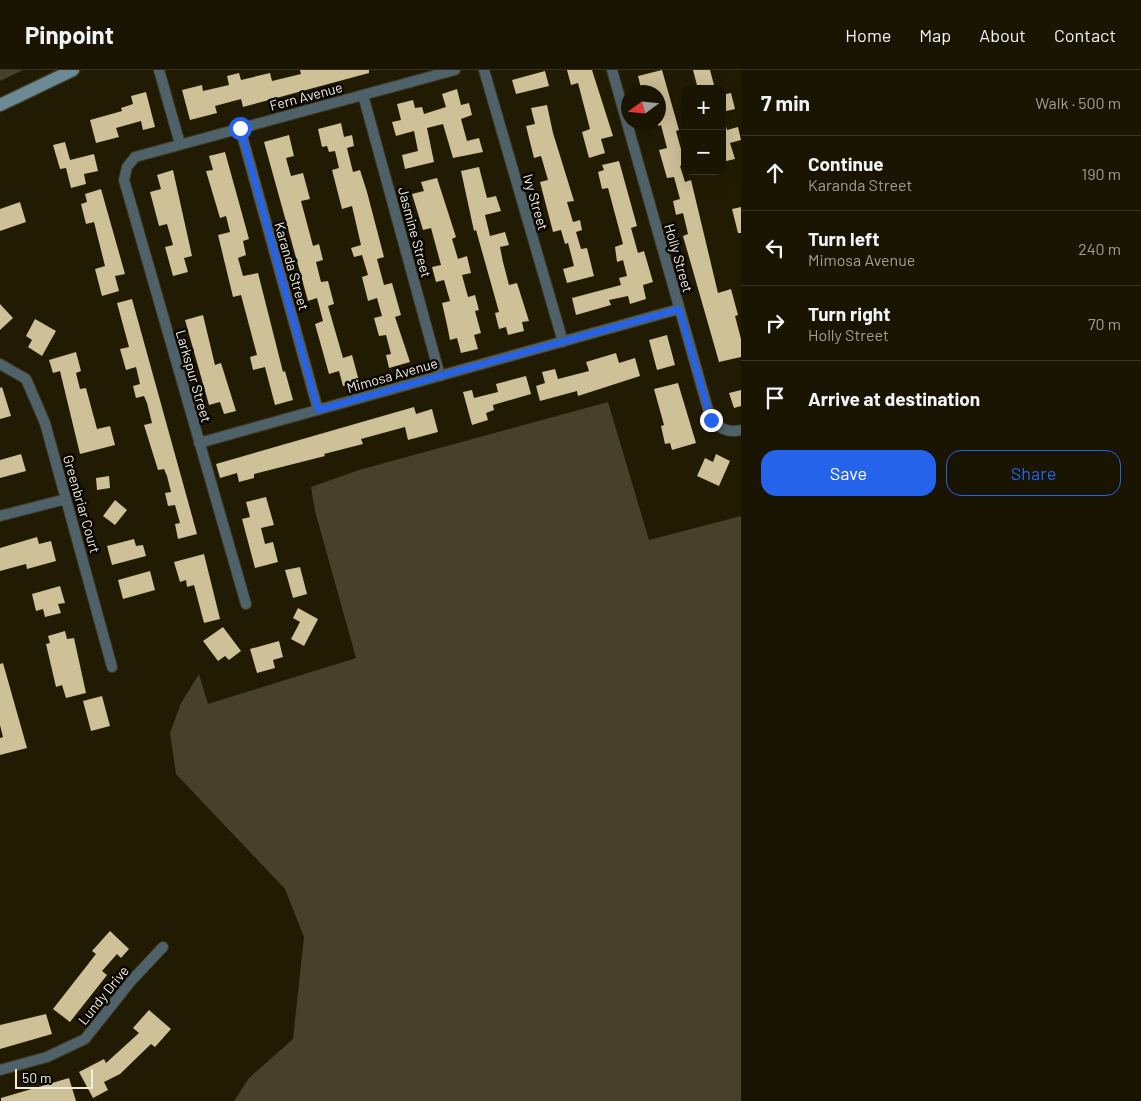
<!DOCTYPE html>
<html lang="en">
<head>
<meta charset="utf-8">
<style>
  :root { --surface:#1a1402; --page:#231d0c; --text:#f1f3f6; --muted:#9f9e99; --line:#383324; --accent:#2563eb }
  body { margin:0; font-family:Barlow,sans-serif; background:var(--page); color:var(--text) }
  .controls { position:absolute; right:15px; top:15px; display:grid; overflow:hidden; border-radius:10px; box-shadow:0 5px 20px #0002 }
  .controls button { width:45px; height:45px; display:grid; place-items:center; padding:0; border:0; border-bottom:1px solid var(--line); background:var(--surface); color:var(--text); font:25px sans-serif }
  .compass { position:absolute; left:621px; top:15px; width:45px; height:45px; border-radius:50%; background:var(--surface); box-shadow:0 5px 20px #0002; rotate:255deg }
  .scale { position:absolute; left:15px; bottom:12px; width:78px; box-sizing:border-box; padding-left:5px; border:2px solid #f1ecdd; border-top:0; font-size:14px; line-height:18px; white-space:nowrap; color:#f1ecdd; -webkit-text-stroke:4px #090601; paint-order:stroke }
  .stop { position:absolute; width:15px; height:15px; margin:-11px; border:4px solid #2563eb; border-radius:50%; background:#fff }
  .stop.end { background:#2563eb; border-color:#fff; box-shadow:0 1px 5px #0008 }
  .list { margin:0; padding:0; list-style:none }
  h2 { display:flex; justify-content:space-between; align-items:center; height:65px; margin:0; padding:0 20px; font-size:21px }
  h2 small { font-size:16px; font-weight:400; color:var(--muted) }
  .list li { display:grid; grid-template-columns:32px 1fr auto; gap:15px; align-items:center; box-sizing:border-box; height:75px; padding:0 20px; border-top:1px solid var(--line) }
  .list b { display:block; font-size:19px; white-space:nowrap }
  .list p { margin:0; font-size:16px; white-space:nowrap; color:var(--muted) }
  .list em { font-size:16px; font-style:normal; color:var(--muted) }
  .actions { display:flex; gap:10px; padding:15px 20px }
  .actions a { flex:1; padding:11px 0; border:1px solid var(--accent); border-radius:15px; text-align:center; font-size:18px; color:var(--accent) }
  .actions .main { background:var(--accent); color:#fff }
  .icon { flex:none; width:28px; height:28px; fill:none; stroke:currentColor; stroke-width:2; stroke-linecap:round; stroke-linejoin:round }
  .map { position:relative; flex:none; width:741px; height:1031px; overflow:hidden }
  header { display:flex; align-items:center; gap:30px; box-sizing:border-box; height:70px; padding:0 25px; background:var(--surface); border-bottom:1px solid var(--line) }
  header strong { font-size:24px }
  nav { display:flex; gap:28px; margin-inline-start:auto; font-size:18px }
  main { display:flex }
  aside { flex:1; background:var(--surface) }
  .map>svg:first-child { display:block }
</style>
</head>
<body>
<header>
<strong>Pinpoint</strong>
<nav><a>Home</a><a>Map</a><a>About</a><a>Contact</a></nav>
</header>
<main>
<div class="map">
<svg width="741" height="1031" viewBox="0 0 741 1031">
  <rect width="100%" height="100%" fill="#221b03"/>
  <path fill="#47402b" d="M0,0H23L0,11Z
    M608,332L649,470L741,446V1031H234L249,1008L293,969L304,867L285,819L176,704L170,663L181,633L199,604L208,634L356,588L315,441L311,417L359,400Z"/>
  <path fill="#cec097" d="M300,0H369V3L243,37L241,29L215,36L217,43L190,50L182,20L202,15L203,21L229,15L227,6L239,3L241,10L270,3L272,11L301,4Z
    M567,0H592L613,66L601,69L605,83L589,88L582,62L590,59L578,13L571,15Z
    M662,0L679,60L676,61L685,94L680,96L685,112L691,110L718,223L731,219L738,245L735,246L741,269V287L719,292L683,166L688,164L683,143L676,145L673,131L680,129L674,107L667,108L659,80L667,78L661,55L658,56V22H642L638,6Z
    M693,0H710L714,15L698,19Z
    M545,1L549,16L516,24L512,10Z
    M457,19L461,35L469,33L472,45L461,49L467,71L479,68L483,82L453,88L443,54L427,58L434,92L405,99L402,85L418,81L414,61L396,66L392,52L401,50L397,34L413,30L415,38L422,37L424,44L446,37L442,24Z
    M146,22L155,57L143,60L141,51L116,58L119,67L96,73L90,50L122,41L121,38L133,34L131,26Z
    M731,23L735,39L722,42V25Z
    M547,35L553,63L574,131L567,132L573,152L580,150L582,160L576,162L581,179L587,178L594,206L567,213L563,199L574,196L568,173L565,174L561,160L553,162L540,112L548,110L541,86L534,88L526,56L535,54L531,38Z
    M725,52L727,60L738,57L741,70L730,73L735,89L722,92V53Z
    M341,53L344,67L352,65L354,76L347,78L353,102L360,100L367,122L384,187L377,189L384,215L392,213L401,245L395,247L410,292L389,298L386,285L391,284L386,265L379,266L374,248L382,246L377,228L368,231L362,207L368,205L362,185L354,187L351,178L361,175L352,136L342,139L332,100L339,98L335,81L329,82L327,76L322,77L318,59Z
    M289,65L294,86L286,88L291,106L303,103L310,129L301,131L313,176L319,174L323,190L316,192L321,212L328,211L334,234L328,236L343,288L352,285L359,311L343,316L339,301L329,304L315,254L323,251L317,228L308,231L264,72Z
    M65,72L70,90L94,84L98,101L84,104L86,114L71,118L66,98L60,99L53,75Z
    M225,82L249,169L243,171L246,185L238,188L243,206L258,203L283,302L285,301L293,330L275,335L265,297L253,300L250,287L257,285L241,225L233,227L218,165L230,162L226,146L220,148L206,101L213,100L209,86Z
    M619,91L637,156L631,158L638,183L644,181L653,212L643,215L646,229L630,234L628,226L609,230L611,235L576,245L572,228L621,215L619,208L627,206L623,190L617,192L615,177L623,174L608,118L602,119L598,102L604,100L602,95Z
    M479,97L487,128L496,126L501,141L485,145L490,166L505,162L509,175L500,177L503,192L509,215L517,213L529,251L522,252L524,261L508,265L506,257L499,259L495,243L499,242L476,160L474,161L461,101Z
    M173,100L192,186L184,188L188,202L173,206L165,177L173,175L167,154L159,156L150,122L161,119L157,105Z
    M437,108L456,167L452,169L458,189L467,186L471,203L462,205L468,227L475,225L479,240L475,241L481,263L474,265L478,279L461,283L457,268L450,270L447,255L442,233L450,231L444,210L436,212L432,197L441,195L431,158L423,160L412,124L424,121L421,112Z
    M101,119L125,204L115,206L119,221L102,226L95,199L105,196L94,152L86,154L81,134L87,132L85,124Z
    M20,132L26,152L0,161V139Z
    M741,137V163H738L732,139Z
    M132,229L197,464L178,469L175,454L180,453L175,435L168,436L165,423L171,422L167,406L164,399L158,400L144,355L152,353L147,333L144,326L136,328L133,316L140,314L136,297L126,300L120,279L129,277L117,233Z
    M0,234L13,248L0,260Z
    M203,245L215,295L221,293L236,341L224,344L220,332L209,335L185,250Z
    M35,249L56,261L42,286L28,277L32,270L26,266Z
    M667,265L675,295L657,300L649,270Z
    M76,282L81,301L76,303L80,319L86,318L97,359L110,356L115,375L80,384L60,301L53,303L49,290Z
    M616,283L619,293L635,288L640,306L578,326L577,321L540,331L536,316L545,313L542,302L555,299L558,309L589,301L586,292Z
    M526,306L531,324L493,335L494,340L486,343L488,350L472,355L463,322L472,320L474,328L498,322L496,314Z
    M678,313L696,373L672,380L670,373L665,374L661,356L664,355L654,319Z
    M2,317L11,346L0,349V318Z
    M741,320V336L734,338L729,323Z
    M414,337L416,344L432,339L438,362L408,370L405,357L361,369L363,374L324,384L325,386L254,404V408L239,412L237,403L220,408L216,394Z
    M21,384L26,401L0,408V390Z
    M716,384L730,391L719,416L697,406L705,388L713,392Z
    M109,406L110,418L97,420L96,408Z
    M266,427L274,455L261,458L265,474L273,472L278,492L255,498L242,449L250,447L246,432Z
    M115,430L127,440L115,455L103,446Z
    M37,467L39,474L51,471L56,491L27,499L26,494L0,501V478Z
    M134,469L136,476L143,475L146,486L112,495L107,476Z
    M204,484L220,549L204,553L194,515L187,517L186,510L180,512L174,492Z
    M300,497L307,524L293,528L285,500Z
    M150,501L155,520L123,529L118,510Z
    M60,516L65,533L58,534L61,543L45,547L43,539L36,541L32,524Z
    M298,538L318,549L304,576L291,569L300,552L293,548Z
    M223,557L241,581L229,590L225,586L218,591L203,571Z
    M65,561L67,569L74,568L86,623L66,628L62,615L56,617L46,574L50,573L48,566Z
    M279,571L283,587L273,590L275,598L257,603L250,579Z
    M3,593L27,678L0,685V668L3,667L0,655V594Z
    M102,626L110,656L91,661L83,631Z
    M110,861L129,879L121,888L117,884L102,901L107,905L70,952L53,939L96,884L92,881Z
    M149,940L171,959L155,977L151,974L120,1004L104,1012L108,1020L93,1028L79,1002L104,989L106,993L139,963L133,958Z
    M46,944L52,964L0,979V955Z
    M69,1008L76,1031H1V1028Z"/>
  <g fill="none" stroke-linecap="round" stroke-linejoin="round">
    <g stroke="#3f3822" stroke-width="12">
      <path id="street" d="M159,0L180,74
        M484,0L563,272
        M612,0L711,350C721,359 728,363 741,360
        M363,25L440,306
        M240,58L318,340
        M0,294L26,309L45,353L112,597
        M199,373L679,239
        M0,446L66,429
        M246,534L124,110L127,97L135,87L455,0
        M0,1000L47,987L85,969L131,911L163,877"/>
    </g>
    <g stroke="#3f3822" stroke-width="15">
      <path id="secondary" d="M0,35L73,0"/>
    </g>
    <use href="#street" stroke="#4f6169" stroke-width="10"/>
    <use href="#secondary" stroke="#6b8a95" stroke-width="12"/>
  </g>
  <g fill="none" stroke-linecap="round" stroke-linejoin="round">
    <path stroke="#2563eb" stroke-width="6" d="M240,58L318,340L679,239L711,350"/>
  </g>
  <g text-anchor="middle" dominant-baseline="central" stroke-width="5" stroke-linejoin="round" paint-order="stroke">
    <g font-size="14" fill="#f1ecdd" stroke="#090601">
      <text transform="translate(306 26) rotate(-15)">Fern Avenue</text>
      <text transform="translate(536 132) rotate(74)">Ivy Street</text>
      <text transform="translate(415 162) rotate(75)">Jasmine Street</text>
      <text transform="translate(679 188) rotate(74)">Holly Street</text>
      <text transform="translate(292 196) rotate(74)">Karanda Street</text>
      <text transform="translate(392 305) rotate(-16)">Mimosa Avenue</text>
      <text transform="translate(194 306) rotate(74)">Larkspur Street</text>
      <text transform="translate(82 434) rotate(74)">Greenbriar Court</text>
      <text transform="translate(103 925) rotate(-51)">Lundy Drive</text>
    </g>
  </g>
</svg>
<div class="controls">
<button>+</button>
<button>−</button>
</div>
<svg class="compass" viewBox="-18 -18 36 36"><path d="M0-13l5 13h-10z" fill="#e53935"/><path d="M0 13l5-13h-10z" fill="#9f9e99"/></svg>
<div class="scale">50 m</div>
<div class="stop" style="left:240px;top:58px"></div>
<div class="stop end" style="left:711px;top:350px"></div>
</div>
<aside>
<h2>7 min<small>Walk · 500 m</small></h2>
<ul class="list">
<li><svg class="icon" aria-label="ahead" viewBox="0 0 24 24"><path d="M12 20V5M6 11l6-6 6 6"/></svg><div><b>Continue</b><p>Karanda Street</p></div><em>190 m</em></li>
<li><svg class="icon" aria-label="left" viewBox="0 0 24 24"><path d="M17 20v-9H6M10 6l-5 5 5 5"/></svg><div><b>Turn left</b><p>Mimosa Avenue</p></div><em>240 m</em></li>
<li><svg class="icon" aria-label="right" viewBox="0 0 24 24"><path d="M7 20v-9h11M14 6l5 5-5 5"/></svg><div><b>Turn right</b><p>Holly Street</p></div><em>70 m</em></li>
<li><svg class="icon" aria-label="arrive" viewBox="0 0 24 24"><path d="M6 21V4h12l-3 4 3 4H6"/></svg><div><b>Arrive at destination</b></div></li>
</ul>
<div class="actions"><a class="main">Save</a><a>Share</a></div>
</aside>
</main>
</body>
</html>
